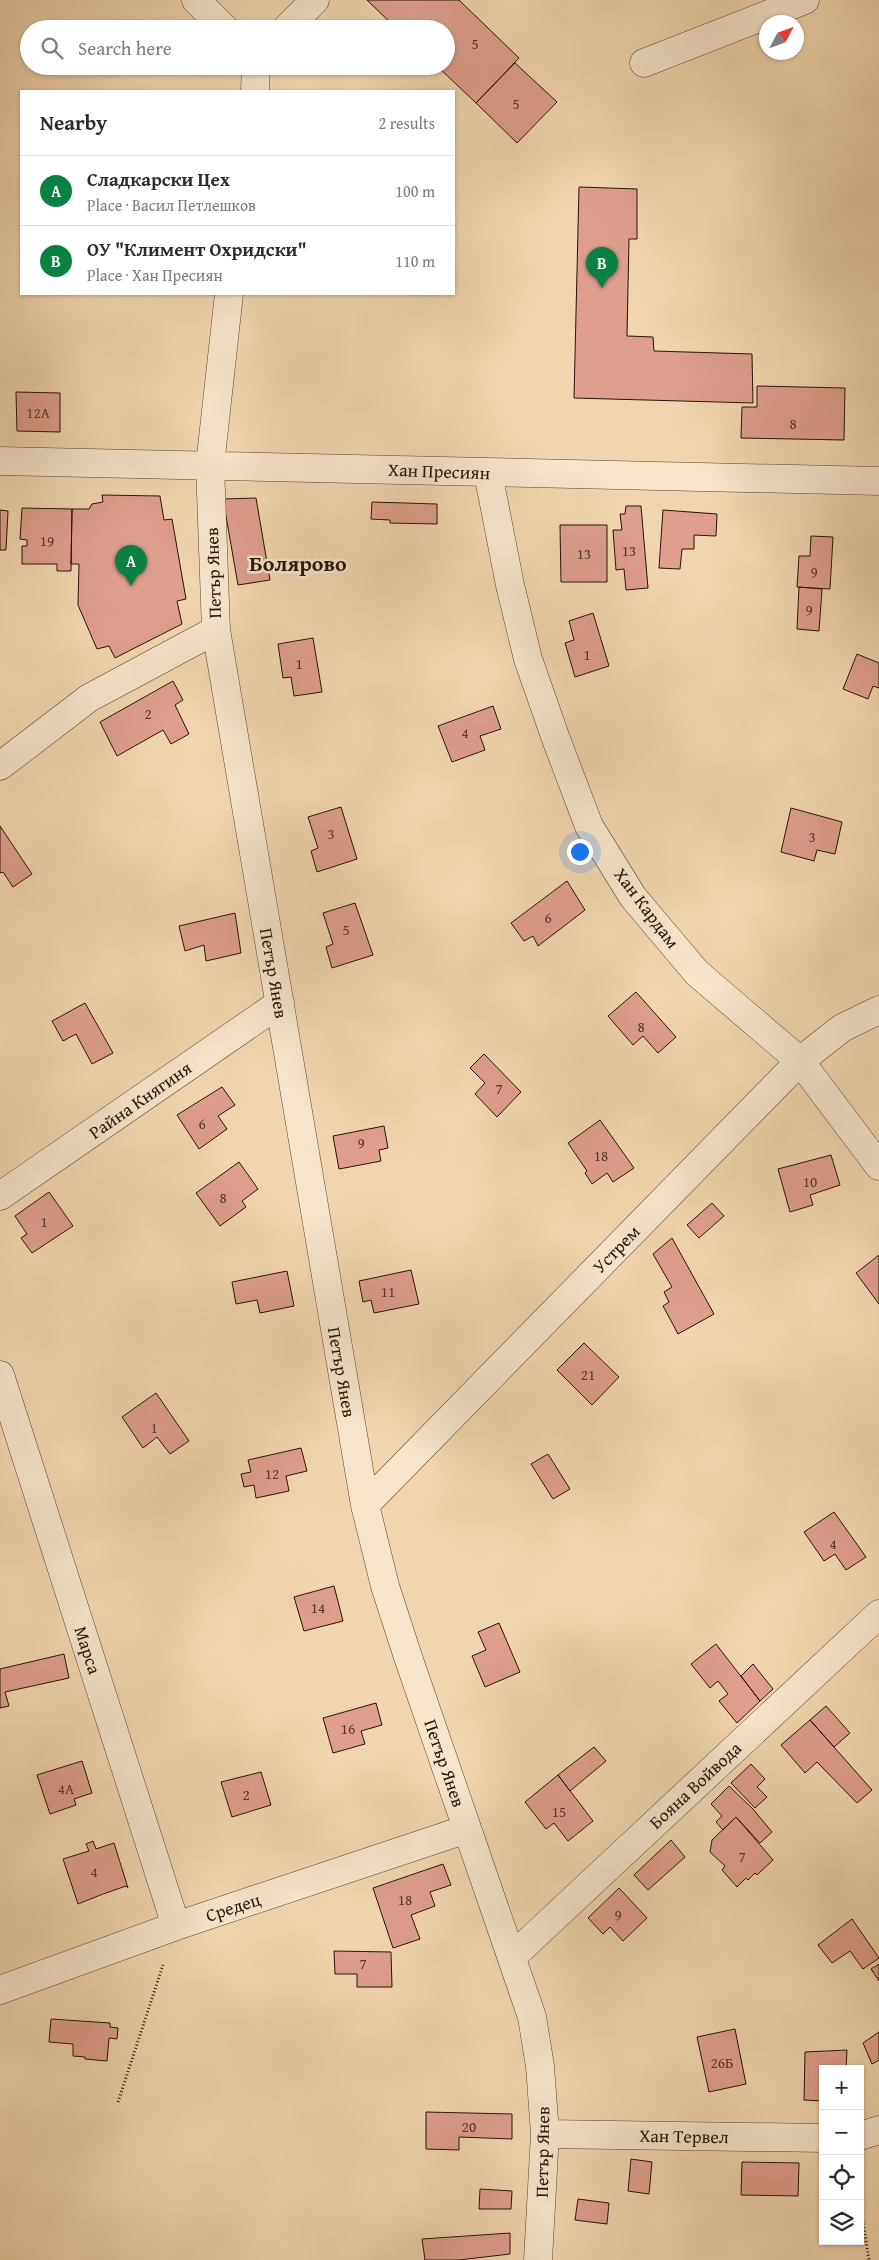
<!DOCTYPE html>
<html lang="en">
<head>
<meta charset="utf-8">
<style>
  :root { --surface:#fff; --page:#f7f7f7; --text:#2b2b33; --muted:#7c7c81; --line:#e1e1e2; --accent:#0b8043 }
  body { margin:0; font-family:"Gentium Book Plus",serif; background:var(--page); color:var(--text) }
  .controls { position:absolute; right:15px; bottom:15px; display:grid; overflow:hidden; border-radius:0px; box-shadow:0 1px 4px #0004 }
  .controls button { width:45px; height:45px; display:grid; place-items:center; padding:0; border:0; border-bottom:1px solid var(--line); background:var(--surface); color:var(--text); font:25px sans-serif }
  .compass { position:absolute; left:759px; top:15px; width:45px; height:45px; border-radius:50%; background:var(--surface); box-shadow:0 1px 4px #0004; rotate:49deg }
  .you { position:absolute; left:579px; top:851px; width:18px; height:18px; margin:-12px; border:4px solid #fff; border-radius:50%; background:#1a73e8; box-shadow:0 0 0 8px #1a73e833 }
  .badge { display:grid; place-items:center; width:32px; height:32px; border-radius:50%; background:var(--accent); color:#fff; font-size:16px; font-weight:700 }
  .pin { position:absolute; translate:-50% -41px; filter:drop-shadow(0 1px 2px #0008) }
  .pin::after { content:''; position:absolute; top:26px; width:18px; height:15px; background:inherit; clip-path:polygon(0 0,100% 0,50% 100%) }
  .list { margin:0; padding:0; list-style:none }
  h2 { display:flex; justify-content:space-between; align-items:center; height:65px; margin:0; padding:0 20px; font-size:21px }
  h2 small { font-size:16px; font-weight:400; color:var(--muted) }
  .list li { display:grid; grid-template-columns:32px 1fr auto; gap:15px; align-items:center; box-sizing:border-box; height:70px; padding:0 20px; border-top:1px solid var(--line) }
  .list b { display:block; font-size:19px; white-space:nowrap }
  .list p { margin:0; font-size:16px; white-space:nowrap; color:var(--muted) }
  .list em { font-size:16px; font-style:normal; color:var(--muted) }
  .icon { flex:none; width:28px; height:28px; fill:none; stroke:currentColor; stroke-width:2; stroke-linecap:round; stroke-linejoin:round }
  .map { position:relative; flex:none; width:879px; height:2260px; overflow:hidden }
  .search { position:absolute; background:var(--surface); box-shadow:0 1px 4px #0004; left:20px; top:20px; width:435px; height:55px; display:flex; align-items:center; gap:12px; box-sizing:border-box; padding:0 18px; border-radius:28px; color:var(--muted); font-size:19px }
  .panel { position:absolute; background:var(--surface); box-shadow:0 1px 4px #0004; left:20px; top:90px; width:435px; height:205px; border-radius:0px }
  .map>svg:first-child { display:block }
</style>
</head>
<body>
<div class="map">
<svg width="879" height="2260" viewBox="0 0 879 2260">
  <rect width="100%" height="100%" fill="#f2d5ae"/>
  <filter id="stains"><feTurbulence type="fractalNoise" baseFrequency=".004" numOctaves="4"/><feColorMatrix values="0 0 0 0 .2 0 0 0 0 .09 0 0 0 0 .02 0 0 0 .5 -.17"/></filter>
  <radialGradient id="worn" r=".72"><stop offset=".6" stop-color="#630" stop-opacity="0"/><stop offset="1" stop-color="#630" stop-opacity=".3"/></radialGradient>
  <path fill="#de9f8d" stroke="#271308" d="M367,0H459L519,58L476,103L437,66H446V29H397Z
    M515,63L557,102L517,143L476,103Z
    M579,187L637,189V239H629L627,336L653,337L654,351L752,354L753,403L574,398Z
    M757,386L845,388L844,440L741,438L742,407H757Z
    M16,392L60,393V432L17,431Z
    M102,495L160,496L164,520L172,519L186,599L177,601L182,624L115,658L109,646L97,649L78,605L79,564H71L72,509H89L92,504L103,502Z
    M256,498L270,580L238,585L223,499Z
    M372,502L437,504V524L390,523V520L371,519Z
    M626,506H641L648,588L626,590L624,569L616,570L613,530H622L620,514H625Z
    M22,508L72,509L71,571H57V564H22V546H27V540L20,539Z
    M0,510L8,511L6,550H0Z
    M663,510L717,514L716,536L694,535V549H682L680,569L659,568Z
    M560,525H607V582H561Z
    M811,536L833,537L830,589L797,587L799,556H810Z
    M799,587L822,589L819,631L797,629Z
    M593,613L609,666L575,677L565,643L574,640L569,621Z
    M313,638L322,692L294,696L291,677L283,678L278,644Z
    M857,654L879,663V688L873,686L868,699L843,689Z
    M173,681L183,700L175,705L189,734L171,744L163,730L117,756L100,722Z
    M493,706L501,729L480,736L485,750L452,762L438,726Z
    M341,807L357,859L317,872L311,851L318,848L308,817Z
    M791,808L842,822L835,854L817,850L814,861L781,852Z
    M0,826L32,874L13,887L3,872L0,873Z
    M567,881L585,910L538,946L533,936L524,941L511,923Z
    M355,903L373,955L332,968L326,947L333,944L323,913Z
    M235,913L241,953L206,961L204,945L185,951L179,926Z
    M636,992L676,1037L658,1053L643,1036L633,1045L608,1016Z
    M85,1003L113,1053L92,1064L76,1034L63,1041L52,1021Z
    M484,1054L521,1092L497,1117L475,1094L485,1083L470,1068Z
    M222,1087L235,1105L218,1116L227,1129L199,1149L177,1115Z
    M600,1120L634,1168L613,1182L607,1173L592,1184L585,1173L587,1171L568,1143Z
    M384,1126L388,1148L379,1150L381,1161L339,1169L333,1136Z
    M831,1155L840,1185L810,1195L813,1205L790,1212L778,1169Z
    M239,1162L258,1189L242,1201L246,1207L220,1226L196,1193Z
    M49,1192L73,1226L32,1253L21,1238L27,1234L15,1216Z
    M712,1203L724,1216L699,1238L687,1225Z
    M672,1238L714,1314L678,1334L663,1306L669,1302L664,1292L672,1287L653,1254Z
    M879,1255V1304L856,1273Z
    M411,1270L419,1304L374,1313L371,1300L363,1302L359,1281Z
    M287,1271L294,1306L260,1313L257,1300L236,1304L232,1282Z
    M584,1343L619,1377L592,1405L557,1370Z
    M156,1393L189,1441L170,1454L157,1437L143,1448L122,1417Z
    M301,1448L307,1471L286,1476L289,1491L256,1498L254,1485L244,1487L241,1474L251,1472L248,1460Z
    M548,1454L570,1489L553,1499L531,1464Z
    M834,1512L866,1557L846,1570L835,1554L824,1561L804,1532Z
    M334,1586L343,1621L304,1631L294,1597Z
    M499,1623L520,1672L485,1687L472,1656L486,1650L478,1632Z
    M716,1644L760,1701L737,1723L719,1701L728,1694L718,1681L710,1688L691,1664Z
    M64,1654L69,1678L5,1692L9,1706L0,1708V1669Z
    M753,1664L773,1689L760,1701L741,1676Z
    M376,1703L382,1725L361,1731L365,1744L333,1753L323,1718Z
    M826,1706L850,1733L834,1747L810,1720Z
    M810,1720L872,1790L857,1803L817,1762L805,1773L781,1745Z
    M594,1747L606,1761L570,1791L558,1775Z
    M82,1761L92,1793L74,1799L76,1805L50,1814L37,1775Z
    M751,1764L765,1779L757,1787L767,1797L755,1808L731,1783Z
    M261,1772L271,1805L232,1817L221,1782Z
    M558,1775L593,1821L568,1841L554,1823L546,1829L525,1802Z
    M729,1786L753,1809L772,1832L760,1843L736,1817L723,1830L716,1822L722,1816L711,1804Z
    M736,1817L773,1860L757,1875L755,1873L748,1880L746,1878L737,1887L722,1870L725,1866L710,1852L712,1840Z
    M671,1840L685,1857L648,1890L634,1875Z
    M93,1841L96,1849L114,1843L128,1888L126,1886L103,1894L78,1904L63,1859L89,1851L86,1844Z
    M443,1864L451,1885L430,1892L435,1906L411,1915L420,1939L393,1948L373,1888Z
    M619,1888L647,1918L623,1941L610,1927L603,1934L588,1918Z
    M852,1919L879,1958L863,1969L850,1951L832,1963L818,1945Z
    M334,1951L391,1952L392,1987H357V1974H335Z
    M879,1964V1981L871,1969Z
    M51,2019L110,2023V2027L118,2028L117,2039L109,2038L107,2061L85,2059V2057L73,2056V2044L49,2042Z
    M735,2029L746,2084L709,2092L697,2037Z
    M879,2032V2060L872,2064L863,2043Z
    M847,2050L846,2069H823V2101L804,2100L805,2052Z
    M426,2112L512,2114V2139L459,2137V2150L426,2149Z
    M631,2159L652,2162L649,2194L628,2191Z
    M742,2162L799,2163L798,2196L741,2195Z
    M480,2189L512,2191L511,2209H479Z
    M578,2199L609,2203L607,2224L575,2220Z
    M510,2233V2254L459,2260H425L422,2239Z"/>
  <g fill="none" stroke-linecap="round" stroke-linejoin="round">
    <g stroke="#5a4432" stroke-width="29">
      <path id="minor" d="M196,0L225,29
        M286,29L315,0
        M644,63L805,0
        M255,91L256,66
        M229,294L210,465L216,630L365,1505L385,1586L408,1657L532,2017L540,2066L545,2134L538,2260
        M0,461L879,481
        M488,473L510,585L528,659L556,739L589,826L633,897L697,973L800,1061L879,1166
        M0,766L89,698L216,630
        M0,1196L280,1003
        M0,1375L176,1926
        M365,1505L800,1061L842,1028L879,1010
        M512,1957L879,1614
        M0,1990L176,1926L467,1829
        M545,2134L823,2138
        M860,2136L879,2130"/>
    </g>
    <path stroke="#271308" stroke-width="3" stroke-dasharray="1 2.5" stroke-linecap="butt" d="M118,2102L163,1965
      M860,2203L869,2260"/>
    <use href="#minor" stroke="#f7e4ca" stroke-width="28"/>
  </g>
  <g text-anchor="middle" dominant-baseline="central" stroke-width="5" stroke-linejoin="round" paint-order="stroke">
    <g font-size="15" fill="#553629">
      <text x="475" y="43">5</text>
      <text x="516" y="103">5</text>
      <text x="38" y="412">12А</text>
      <text x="793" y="423">8</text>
      <text x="47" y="540">19</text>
      <text x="629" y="550">13</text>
      <text x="584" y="553">13</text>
      <text x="814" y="571">9</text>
      <text x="809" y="609">9</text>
      <text x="587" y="654">1</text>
      <text x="299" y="663">1</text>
      <text x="148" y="713">2</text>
      <text x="465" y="732">4</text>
      <text x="331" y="833">3</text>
      <text x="812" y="836">3</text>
      <text x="548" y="917">6</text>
      <text x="346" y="929">5</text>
      <text x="641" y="1026">8</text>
      <text x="499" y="1088">7</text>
      <text x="202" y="1123">6</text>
      <text x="361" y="1142">9</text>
      <text x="601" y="1155">18</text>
      <text x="810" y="1181">10</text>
      <text x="223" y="1197">8</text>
      <text x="44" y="1221">1</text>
      <text x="388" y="1291">11</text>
      <text x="588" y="1374">21</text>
      <text x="154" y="1427">1</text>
      <text x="272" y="1473">12</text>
      <text x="833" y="1543">4</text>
      <text x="318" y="1607">14</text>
      <text x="348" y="1728">16</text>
      <text x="66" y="1788">4А</text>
      <text x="246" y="1794">2</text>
      <text x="559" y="1811">15</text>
      <text x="742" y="1856">7</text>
      <text x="94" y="1871">4</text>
      <text x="405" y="1899">18</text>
      <text x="618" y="1914">9</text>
      <text x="363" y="1963">7</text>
      <text x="722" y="2062">26Б</text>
      <text x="469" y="2126">20</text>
    </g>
    <g font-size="18" fill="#271308" stroke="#f7e4ca">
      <text transform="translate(439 471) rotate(2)">Хан Пресиян</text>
      <text transform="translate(213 573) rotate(-92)">Петър Янев</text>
      <text transform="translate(647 908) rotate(53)">Хан Кардам</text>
      <text transform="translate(274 973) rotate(80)">Петър Янев</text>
      <text transform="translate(140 1100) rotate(-35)">Райна Княгиня</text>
      <text transform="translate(616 1249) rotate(-46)">Устрем</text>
      <text transform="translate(342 1372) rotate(80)">Петър Янев</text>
      <text transform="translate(88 1650) rotate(72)">Марса</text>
      <text transform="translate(445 1763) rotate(71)">Петър Янев</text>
      <text transform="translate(695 1785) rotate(-43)">Бояна Войвода</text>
      <text transform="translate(233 1907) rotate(-18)">Средец</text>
      <text transform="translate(684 2136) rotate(1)">Хан Тервел</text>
      <text transform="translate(542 2152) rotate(-89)">Петър Янев</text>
    </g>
    <g font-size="22" font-weight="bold" fill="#271308" stroke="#f7e4ca">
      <text x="298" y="563">Болярово</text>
    </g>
  </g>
  <rect width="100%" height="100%" filter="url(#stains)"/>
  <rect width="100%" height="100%" fill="url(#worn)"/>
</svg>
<div class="controls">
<button>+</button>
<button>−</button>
<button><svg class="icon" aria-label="locate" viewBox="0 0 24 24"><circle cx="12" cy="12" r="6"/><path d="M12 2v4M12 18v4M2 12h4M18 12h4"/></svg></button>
<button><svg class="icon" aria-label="layers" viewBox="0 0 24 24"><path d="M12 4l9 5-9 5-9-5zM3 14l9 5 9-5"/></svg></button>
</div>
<svg class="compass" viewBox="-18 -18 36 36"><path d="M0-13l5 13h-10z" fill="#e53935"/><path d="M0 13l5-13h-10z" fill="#7c7c81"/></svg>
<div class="you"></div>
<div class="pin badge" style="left:131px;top:586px">A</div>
<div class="pin badge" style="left:602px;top:288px">B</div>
<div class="search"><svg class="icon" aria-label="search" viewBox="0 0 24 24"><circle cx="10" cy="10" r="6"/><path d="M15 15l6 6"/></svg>Search here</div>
<section class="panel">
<h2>Nearby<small>2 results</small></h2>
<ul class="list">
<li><span class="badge">A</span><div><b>Сладкарски Цех</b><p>Place · Васил Петлешков</p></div><em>100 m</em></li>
<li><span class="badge">B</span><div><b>ОУ &quot;Климент Охридски&quot;</b><p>Place · Хан Пресиян</p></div><em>110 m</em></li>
</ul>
</section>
</div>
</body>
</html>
